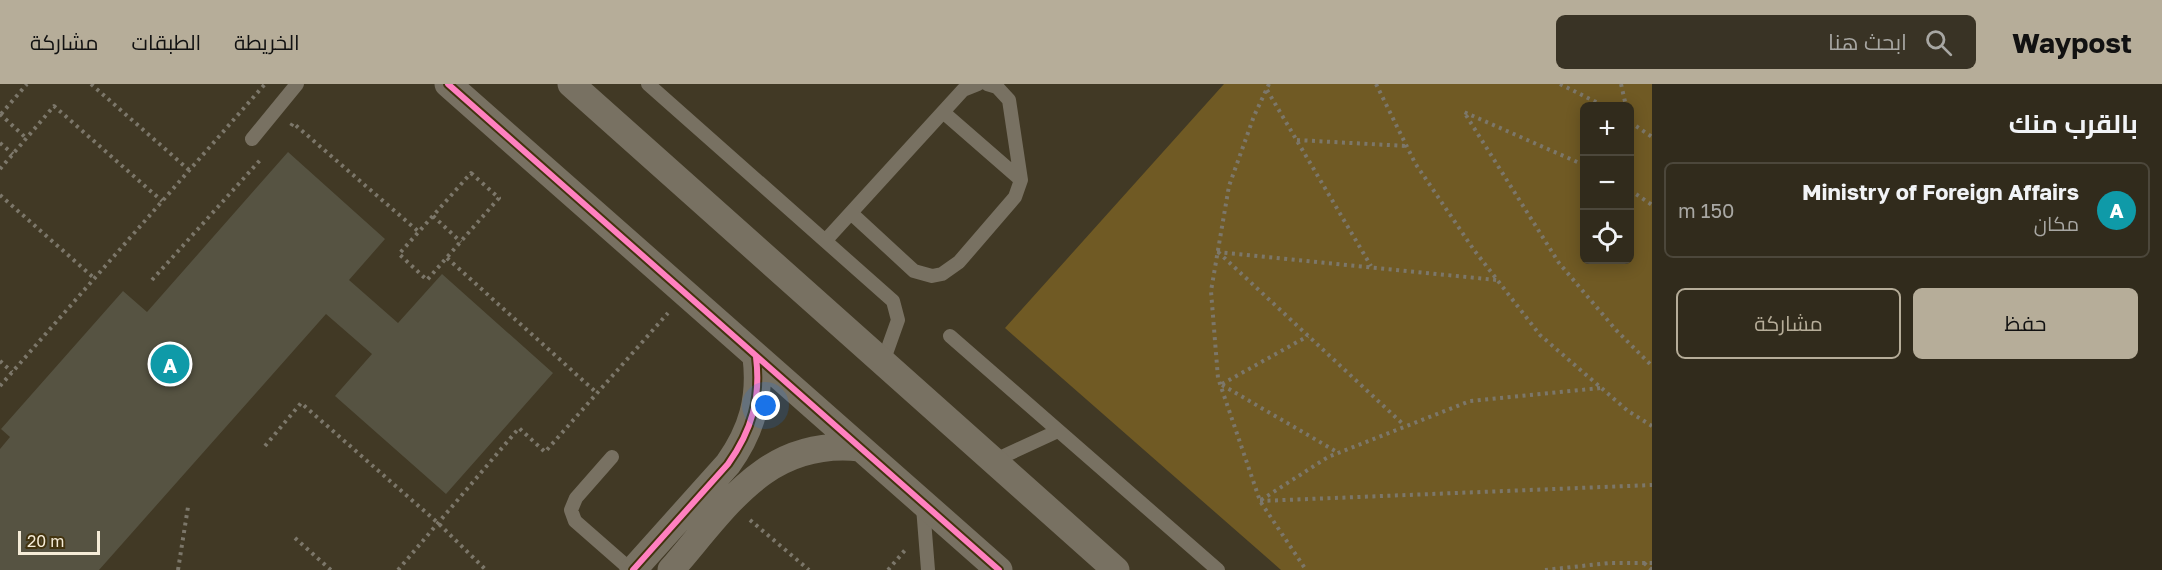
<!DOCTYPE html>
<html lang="ar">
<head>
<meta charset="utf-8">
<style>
  :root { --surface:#312b1c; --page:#393325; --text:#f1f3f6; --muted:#a8a7a3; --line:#4c473b; --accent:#b6ad99 }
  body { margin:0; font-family:"Golos Text",Cairo,sans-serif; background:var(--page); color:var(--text); direction:rtl }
  .controls { position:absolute; right:18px; top:18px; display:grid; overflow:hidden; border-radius:9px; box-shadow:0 3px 15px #0003 }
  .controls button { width:54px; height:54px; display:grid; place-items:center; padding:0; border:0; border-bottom:2px solid var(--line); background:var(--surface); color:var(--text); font:30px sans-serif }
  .scale { position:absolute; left:18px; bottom:15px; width:82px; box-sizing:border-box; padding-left:6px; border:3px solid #f5ecd8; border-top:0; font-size:16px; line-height:21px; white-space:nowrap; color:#f5ecd8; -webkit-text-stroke:4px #42330f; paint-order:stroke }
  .you { position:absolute; left:766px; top:322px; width:21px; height:21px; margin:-15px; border:4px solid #fff; border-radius:50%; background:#1a73e8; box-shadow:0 0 0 9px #1a73e833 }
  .badge { display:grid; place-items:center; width:39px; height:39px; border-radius:50%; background:var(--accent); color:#fff; font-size:20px; font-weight:700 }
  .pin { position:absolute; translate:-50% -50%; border:3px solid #fff; box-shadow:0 2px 6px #0006 }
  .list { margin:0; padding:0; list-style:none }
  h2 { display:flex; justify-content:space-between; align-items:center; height:78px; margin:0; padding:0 24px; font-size:26px }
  h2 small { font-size:20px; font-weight:400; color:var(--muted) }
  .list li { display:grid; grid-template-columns:39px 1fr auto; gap:18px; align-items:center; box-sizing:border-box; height:96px; margin:0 12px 12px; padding:0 12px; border:2px solid var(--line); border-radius:9px }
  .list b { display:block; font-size:22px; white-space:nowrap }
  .list p { margin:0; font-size:20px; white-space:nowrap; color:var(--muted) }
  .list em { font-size:20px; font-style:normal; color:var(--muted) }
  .actions { display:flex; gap:12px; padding:18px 24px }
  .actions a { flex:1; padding:14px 0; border:2px solid var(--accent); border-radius:9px; text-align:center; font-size:21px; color:var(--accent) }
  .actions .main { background:var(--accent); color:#111 }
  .icon { flex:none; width:33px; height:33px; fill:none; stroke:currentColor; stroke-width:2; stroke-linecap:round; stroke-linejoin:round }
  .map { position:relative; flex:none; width:1652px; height:486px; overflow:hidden; direction:ltr }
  header { display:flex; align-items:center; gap:36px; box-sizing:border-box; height:84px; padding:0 30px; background:var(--accent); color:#111 }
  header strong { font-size:28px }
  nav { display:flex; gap:33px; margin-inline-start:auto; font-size:21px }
  .search { width:420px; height:54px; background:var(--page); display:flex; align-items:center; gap:15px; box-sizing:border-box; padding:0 21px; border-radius:9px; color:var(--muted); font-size:22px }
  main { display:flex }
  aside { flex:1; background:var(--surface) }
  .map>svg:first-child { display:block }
</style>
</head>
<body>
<header>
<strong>Waypost</strong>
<div class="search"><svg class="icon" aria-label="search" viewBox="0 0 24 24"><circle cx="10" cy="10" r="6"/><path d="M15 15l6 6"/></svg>ابحث هنا</div>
<nav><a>الخريطة</a><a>الطبقات</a><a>مشاركة</a></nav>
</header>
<main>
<aside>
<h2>بالقرب منك<small></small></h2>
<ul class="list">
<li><span class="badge" style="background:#0f9aa8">A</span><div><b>Ministry of Foreign Affairs</b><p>مكان</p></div><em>150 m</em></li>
</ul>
<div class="actions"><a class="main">حفظ</a><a>مشاركة</a></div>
</aside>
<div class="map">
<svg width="1652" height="486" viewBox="0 0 1652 486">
  <rect width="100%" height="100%" fill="#413925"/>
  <path fill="#705a24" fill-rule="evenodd" d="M1224,0H1652V486H1281L1005,244ZM1584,22H1630V176H1584Z"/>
  <path fill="#565342" d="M288,68L385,155L349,196L398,239L442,190L553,289L446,410L335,312L372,270L326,230L99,486H0V365L10,353L1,345L123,207L147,228Z"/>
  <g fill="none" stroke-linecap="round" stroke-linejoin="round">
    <path stroke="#7c776a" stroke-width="4" stroke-dasharray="3 4.5" stroke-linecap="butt" d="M91,0L189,86
      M1269,0L1254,32L1229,102L1211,207L1218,294L1260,417L1306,486
      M1376,0L1415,79L1474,166L1540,251L1628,327L1652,342
      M1560,0L1604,22
      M1621,0L1626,22
      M1267,6L1371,182
      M0,30L26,54
      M1,30L27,0
      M1630,38L1652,53
      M291,42L293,39L419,148
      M1297,56L1406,62
      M0,59L13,70
      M1584,81L1464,28L1559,179L1616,246L1652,282
      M0,85L54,22L162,117
      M471,89L499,114L427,196L399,170Z
      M1630,106L1652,121
      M0,111L94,194
      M433,132L461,158
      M1217,168L1497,196
      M1218,168L1404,341
      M447,174L597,309
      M152,196L262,74
      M0,277L12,288
      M1222,300L1308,252
      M1222,301L1337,368
      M0,302L265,0
      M265,362L301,319L438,439L486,486
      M1261,416L1328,373L1470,317L1601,304
      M1260,417L1652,401
      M750,436L809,486
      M295,454L331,486
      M1644,479L1652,486
      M178,486L188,423
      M398,486L519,344L545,368L668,229
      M888,486L906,465
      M1545,486L1609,479H1652"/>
    <path stroke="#787162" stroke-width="14" d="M648,0L893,217L898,236L883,278
      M943,28L1021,96
      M252,55L297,0
      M851,129L914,187L932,192L942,190L959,178L1015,113L1021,96L1009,16L997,3L987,0
      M826,156L963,6L978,0
      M950,252L1218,486
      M612,373L576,414L571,426L575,437L631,486
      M993,377L1058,347
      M923,423L928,486"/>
    <path stroke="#787162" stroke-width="27" d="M448,0L999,486
      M571,0L1116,486
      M633,486L728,380C752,346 761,314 756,273
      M671,486C726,423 766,354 860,364"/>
    <g stroke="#42330f" stroke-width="10">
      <path id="cycleway" d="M448,0L999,486
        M633,486L728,380C752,346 761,314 756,273"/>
    </g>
    <use href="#cycleway" stroke="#ff80c0" stroke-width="6"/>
  </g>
</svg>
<div class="controls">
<button>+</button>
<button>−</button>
<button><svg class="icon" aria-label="locate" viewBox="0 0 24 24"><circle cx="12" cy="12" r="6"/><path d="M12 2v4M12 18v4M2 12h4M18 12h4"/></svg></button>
</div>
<div class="scale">20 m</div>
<div class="you"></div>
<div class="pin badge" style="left:170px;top:280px;background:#0f9aa8">A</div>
</div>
</main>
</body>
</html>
